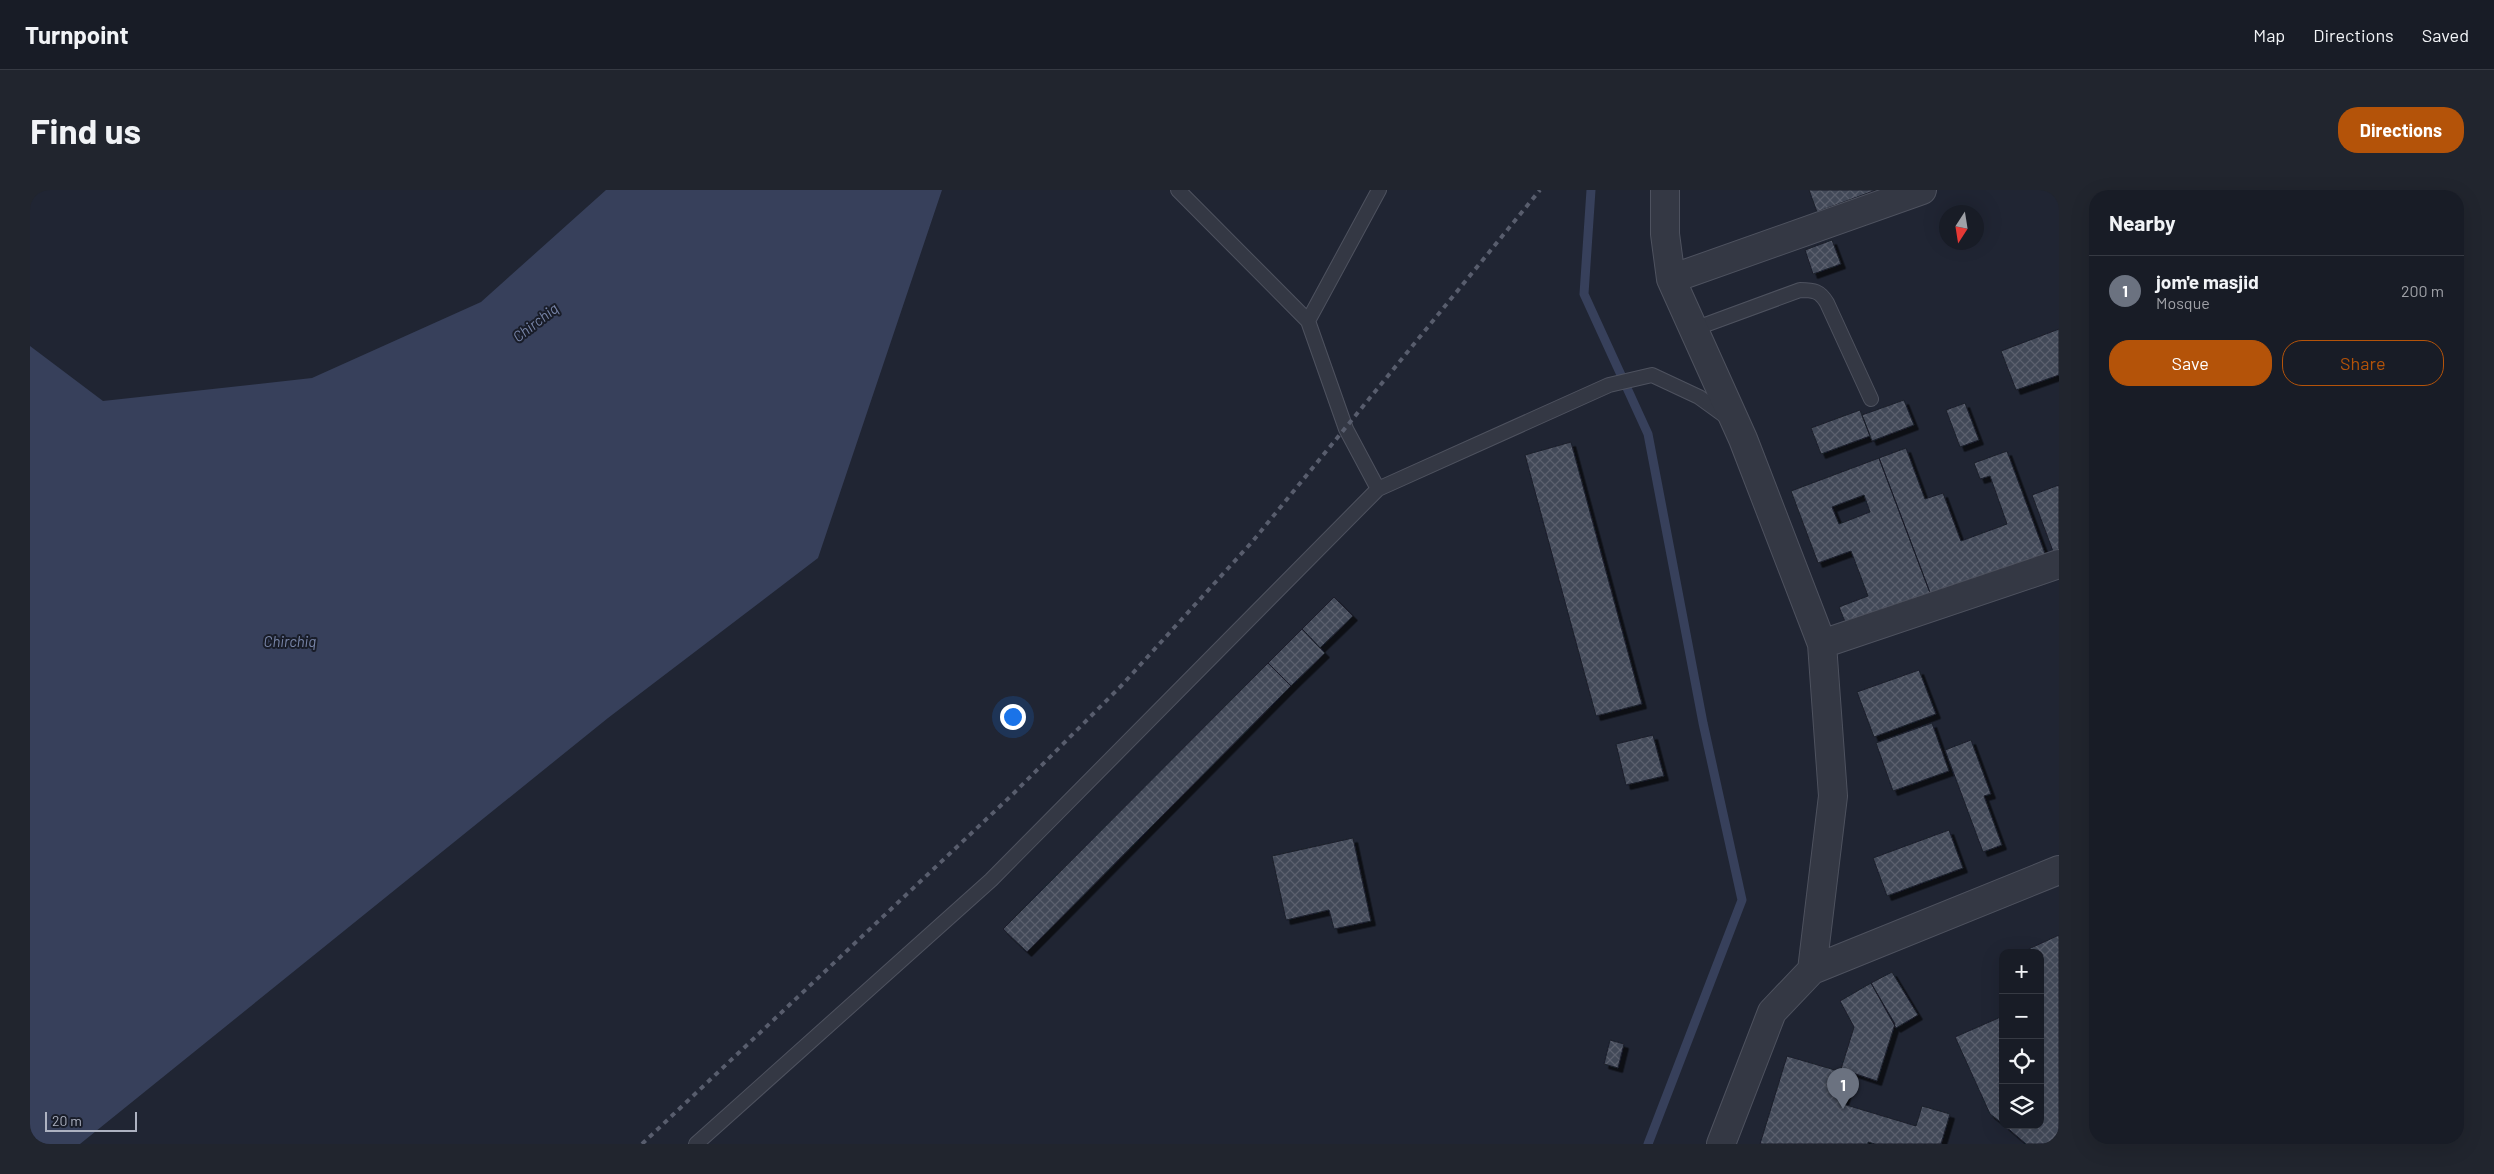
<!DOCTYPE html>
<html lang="en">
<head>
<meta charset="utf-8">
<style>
  :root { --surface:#181c26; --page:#21252e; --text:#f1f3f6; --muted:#9fa1a7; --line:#363a43; --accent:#b45309 }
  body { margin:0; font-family:Barlow,sans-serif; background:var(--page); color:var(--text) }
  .controls { position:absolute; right:15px; bottom:15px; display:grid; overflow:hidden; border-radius:10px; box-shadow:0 5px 20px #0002 }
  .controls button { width:45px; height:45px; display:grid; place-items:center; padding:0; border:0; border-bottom:1px solid var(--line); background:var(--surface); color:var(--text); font:25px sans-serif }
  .compass { position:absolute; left:1909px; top:15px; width:45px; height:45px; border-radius:50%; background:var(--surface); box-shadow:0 5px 20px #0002; rotate:192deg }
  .scale { position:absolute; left:15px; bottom:12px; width:92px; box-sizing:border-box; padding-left:5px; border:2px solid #adb2c1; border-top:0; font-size:14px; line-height:18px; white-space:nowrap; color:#adb2c1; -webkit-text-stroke:4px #191d29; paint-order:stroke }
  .you { position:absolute; left:982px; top:526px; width:18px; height:18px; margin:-12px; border:4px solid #fff; border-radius:50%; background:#1a73e8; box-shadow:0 0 0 8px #1a73e833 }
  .badge { display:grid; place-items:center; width:32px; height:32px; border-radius:50%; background:var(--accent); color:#fff; font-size:16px; font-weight:700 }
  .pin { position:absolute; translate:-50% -41px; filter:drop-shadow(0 1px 2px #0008) }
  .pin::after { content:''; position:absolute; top:26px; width:18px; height:15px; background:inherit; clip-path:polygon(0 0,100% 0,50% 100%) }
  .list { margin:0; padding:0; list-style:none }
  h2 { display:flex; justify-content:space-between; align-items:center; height:65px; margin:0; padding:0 20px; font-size:21px }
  h2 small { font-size:16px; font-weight:400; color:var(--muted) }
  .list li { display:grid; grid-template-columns:32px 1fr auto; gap:15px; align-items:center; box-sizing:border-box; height:70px; padding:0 20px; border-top:1px solid var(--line) }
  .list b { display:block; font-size:19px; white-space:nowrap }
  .list p { margin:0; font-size:16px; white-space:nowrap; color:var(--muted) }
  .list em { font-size:16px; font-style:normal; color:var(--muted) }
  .actions { display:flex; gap:10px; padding:15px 20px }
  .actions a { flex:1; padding:11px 0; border:1px solid var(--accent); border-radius:20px; text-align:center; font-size:18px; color:var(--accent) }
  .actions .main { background:var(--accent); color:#fff }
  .icon { flex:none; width:28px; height:28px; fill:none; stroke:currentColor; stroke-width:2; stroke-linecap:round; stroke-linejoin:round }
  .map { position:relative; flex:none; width:2029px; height:954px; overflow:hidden; border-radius:20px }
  header { display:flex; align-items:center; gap:30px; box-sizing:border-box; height:70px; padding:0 25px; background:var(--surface); border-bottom:1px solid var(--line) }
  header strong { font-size:24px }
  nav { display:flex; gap:28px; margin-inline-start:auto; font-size:18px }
  .intro { display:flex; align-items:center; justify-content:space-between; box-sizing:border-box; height:120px; padding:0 30px }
  h1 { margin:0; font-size:35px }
  .button { padding:12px 22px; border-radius:20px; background:var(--accent); color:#fff; font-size:18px; font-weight:700 }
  main { display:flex; gap:30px; padding:0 30px }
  aside { flex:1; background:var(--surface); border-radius:20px; box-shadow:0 5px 20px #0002 }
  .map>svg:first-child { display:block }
</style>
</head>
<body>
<header>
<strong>Turnpoint</strong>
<nav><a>Map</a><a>Directions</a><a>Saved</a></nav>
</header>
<div class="intro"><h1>Find us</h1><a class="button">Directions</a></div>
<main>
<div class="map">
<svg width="2029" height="954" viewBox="0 0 2029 954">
  <defs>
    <pattern id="building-cross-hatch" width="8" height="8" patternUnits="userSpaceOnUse" patternTransform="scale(1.25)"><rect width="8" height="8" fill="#424858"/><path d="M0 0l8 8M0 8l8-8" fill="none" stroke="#5b606e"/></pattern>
    <filter id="shadow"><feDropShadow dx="4.5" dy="4.5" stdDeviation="0" flood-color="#0009"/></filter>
  </defs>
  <rect width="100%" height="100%" fill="#202533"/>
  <path fill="#37405b" d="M576,0H912L788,368L578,528L50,954H0V156L73,211L282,188L451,112Z"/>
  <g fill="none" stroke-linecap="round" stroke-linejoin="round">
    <path stroke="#37405b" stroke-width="9" d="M1561,0L1554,104L1618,244L1673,533L1712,710L1618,954"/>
  </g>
  <path fill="url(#building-cross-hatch)" stroke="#1b1f2b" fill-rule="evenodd" filter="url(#shadow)" d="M1779,0H1846L1787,22Z
    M1802,50L1811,74L1783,84L1775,60Z
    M2029,139V185L1986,200L1971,161Z
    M1874,210L1884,235L1842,251L1832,225Z
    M1935,213L1949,250L1930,257L1916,220Z
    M1830,220L1840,246L1791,264L1781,238Z
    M1541,252L1612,514L1566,526L1495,265Z
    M1876,258L1895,309L1913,303L1931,351L1977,334L1960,286L1950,289L1944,273L1977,261L2016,366L1902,408L1849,268Z
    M1849,268L1902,408L1818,439L1809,417L1838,406L1821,361L1788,373L1761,301ZM1834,305L1840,322L1809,334L1802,317Z
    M2029,295V363L2024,364L2002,305Z
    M1304,407L1323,426L1290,458L1272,439Z
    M1272,439L1295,463L1261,496L1238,473Z
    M1238,473L1261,496L997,762L973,739Z
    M1889,480L1906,524L1844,547L1827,502Z
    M1902,533L1919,581L1863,601L1846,553Z
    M1623,545L1634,586L1596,595L1586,554Z
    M1941,550L1961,604L1954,606L1972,655L1953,662L1915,560Z
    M1919,640L1933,678L1857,706L1843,668Z
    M1323,648L1341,731L1304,739L1299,720L1256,730L1242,666Z
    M2029,745V949L2018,954H1996L1974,935H2010V763H1990Z
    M1862,782L1888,825L1866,838L1841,793Z
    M1841,793L1865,834L1847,891L1811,879L1824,837L1810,811Z
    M1973,826V934L1960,924L1925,847Z
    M1580,850L1594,854L1588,878L1574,874Z
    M1757,866L1822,885L1813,914L1886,936L1892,916L1920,924L1911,954H1845L1838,952V954H1730Z"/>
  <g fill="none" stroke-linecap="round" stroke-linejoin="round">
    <g stroke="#4e525f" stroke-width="16">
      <path id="service" d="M1148,0L1278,131L1316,239L1348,299
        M1278,131L1349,0
        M1664,139L1770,100C1784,100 1790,101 1797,113L1841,209
        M666,954L961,690L1348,299L1579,195L1622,185L1669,207L1698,228"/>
    </g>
    <g stroke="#4e525f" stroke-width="30">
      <path id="minor" d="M1635,0V44L1641,89L1713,249L1792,454L1803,606L1782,780
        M1641,89L1892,0
        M1792,454L2029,374
        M1691,954L1742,822L1782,780L2029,680"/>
    </g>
    <use href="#service" stroke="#343844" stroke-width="14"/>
    <use href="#minor" stroke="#343844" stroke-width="28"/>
    <path stroke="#585d6d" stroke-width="4" stroke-dasharray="5 5" stroke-linecap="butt" d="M612,954L983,604L1092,495L1222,352L1510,0"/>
  </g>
  <g text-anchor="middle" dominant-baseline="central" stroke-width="4" stroke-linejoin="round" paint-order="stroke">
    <g font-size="15" font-style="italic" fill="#7885a8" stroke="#191d29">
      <text transform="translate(505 132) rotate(-38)">Chirchiq</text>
      <text x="260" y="451">Chirchiq</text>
    </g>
  </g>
</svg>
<div class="controls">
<button>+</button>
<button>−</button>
<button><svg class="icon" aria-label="locate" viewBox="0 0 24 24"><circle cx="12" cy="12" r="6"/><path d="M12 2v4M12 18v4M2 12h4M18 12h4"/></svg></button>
<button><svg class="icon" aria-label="layers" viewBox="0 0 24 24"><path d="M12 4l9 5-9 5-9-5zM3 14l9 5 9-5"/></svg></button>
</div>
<svg class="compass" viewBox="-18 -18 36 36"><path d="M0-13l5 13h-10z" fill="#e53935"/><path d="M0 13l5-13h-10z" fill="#9fa1a7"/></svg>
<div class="scale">20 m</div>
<div class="you"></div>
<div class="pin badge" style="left:1813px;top:919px;background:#6b7280">1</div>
</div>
<aside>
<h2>Nearby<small></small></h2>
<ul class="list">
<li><span class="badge" style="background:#6b7280">1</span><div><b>jom'e masjid</b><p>Mosque</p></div><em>200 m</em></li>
</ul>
<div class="actions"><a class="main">Save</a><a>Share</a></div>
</aside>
</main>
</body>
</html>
